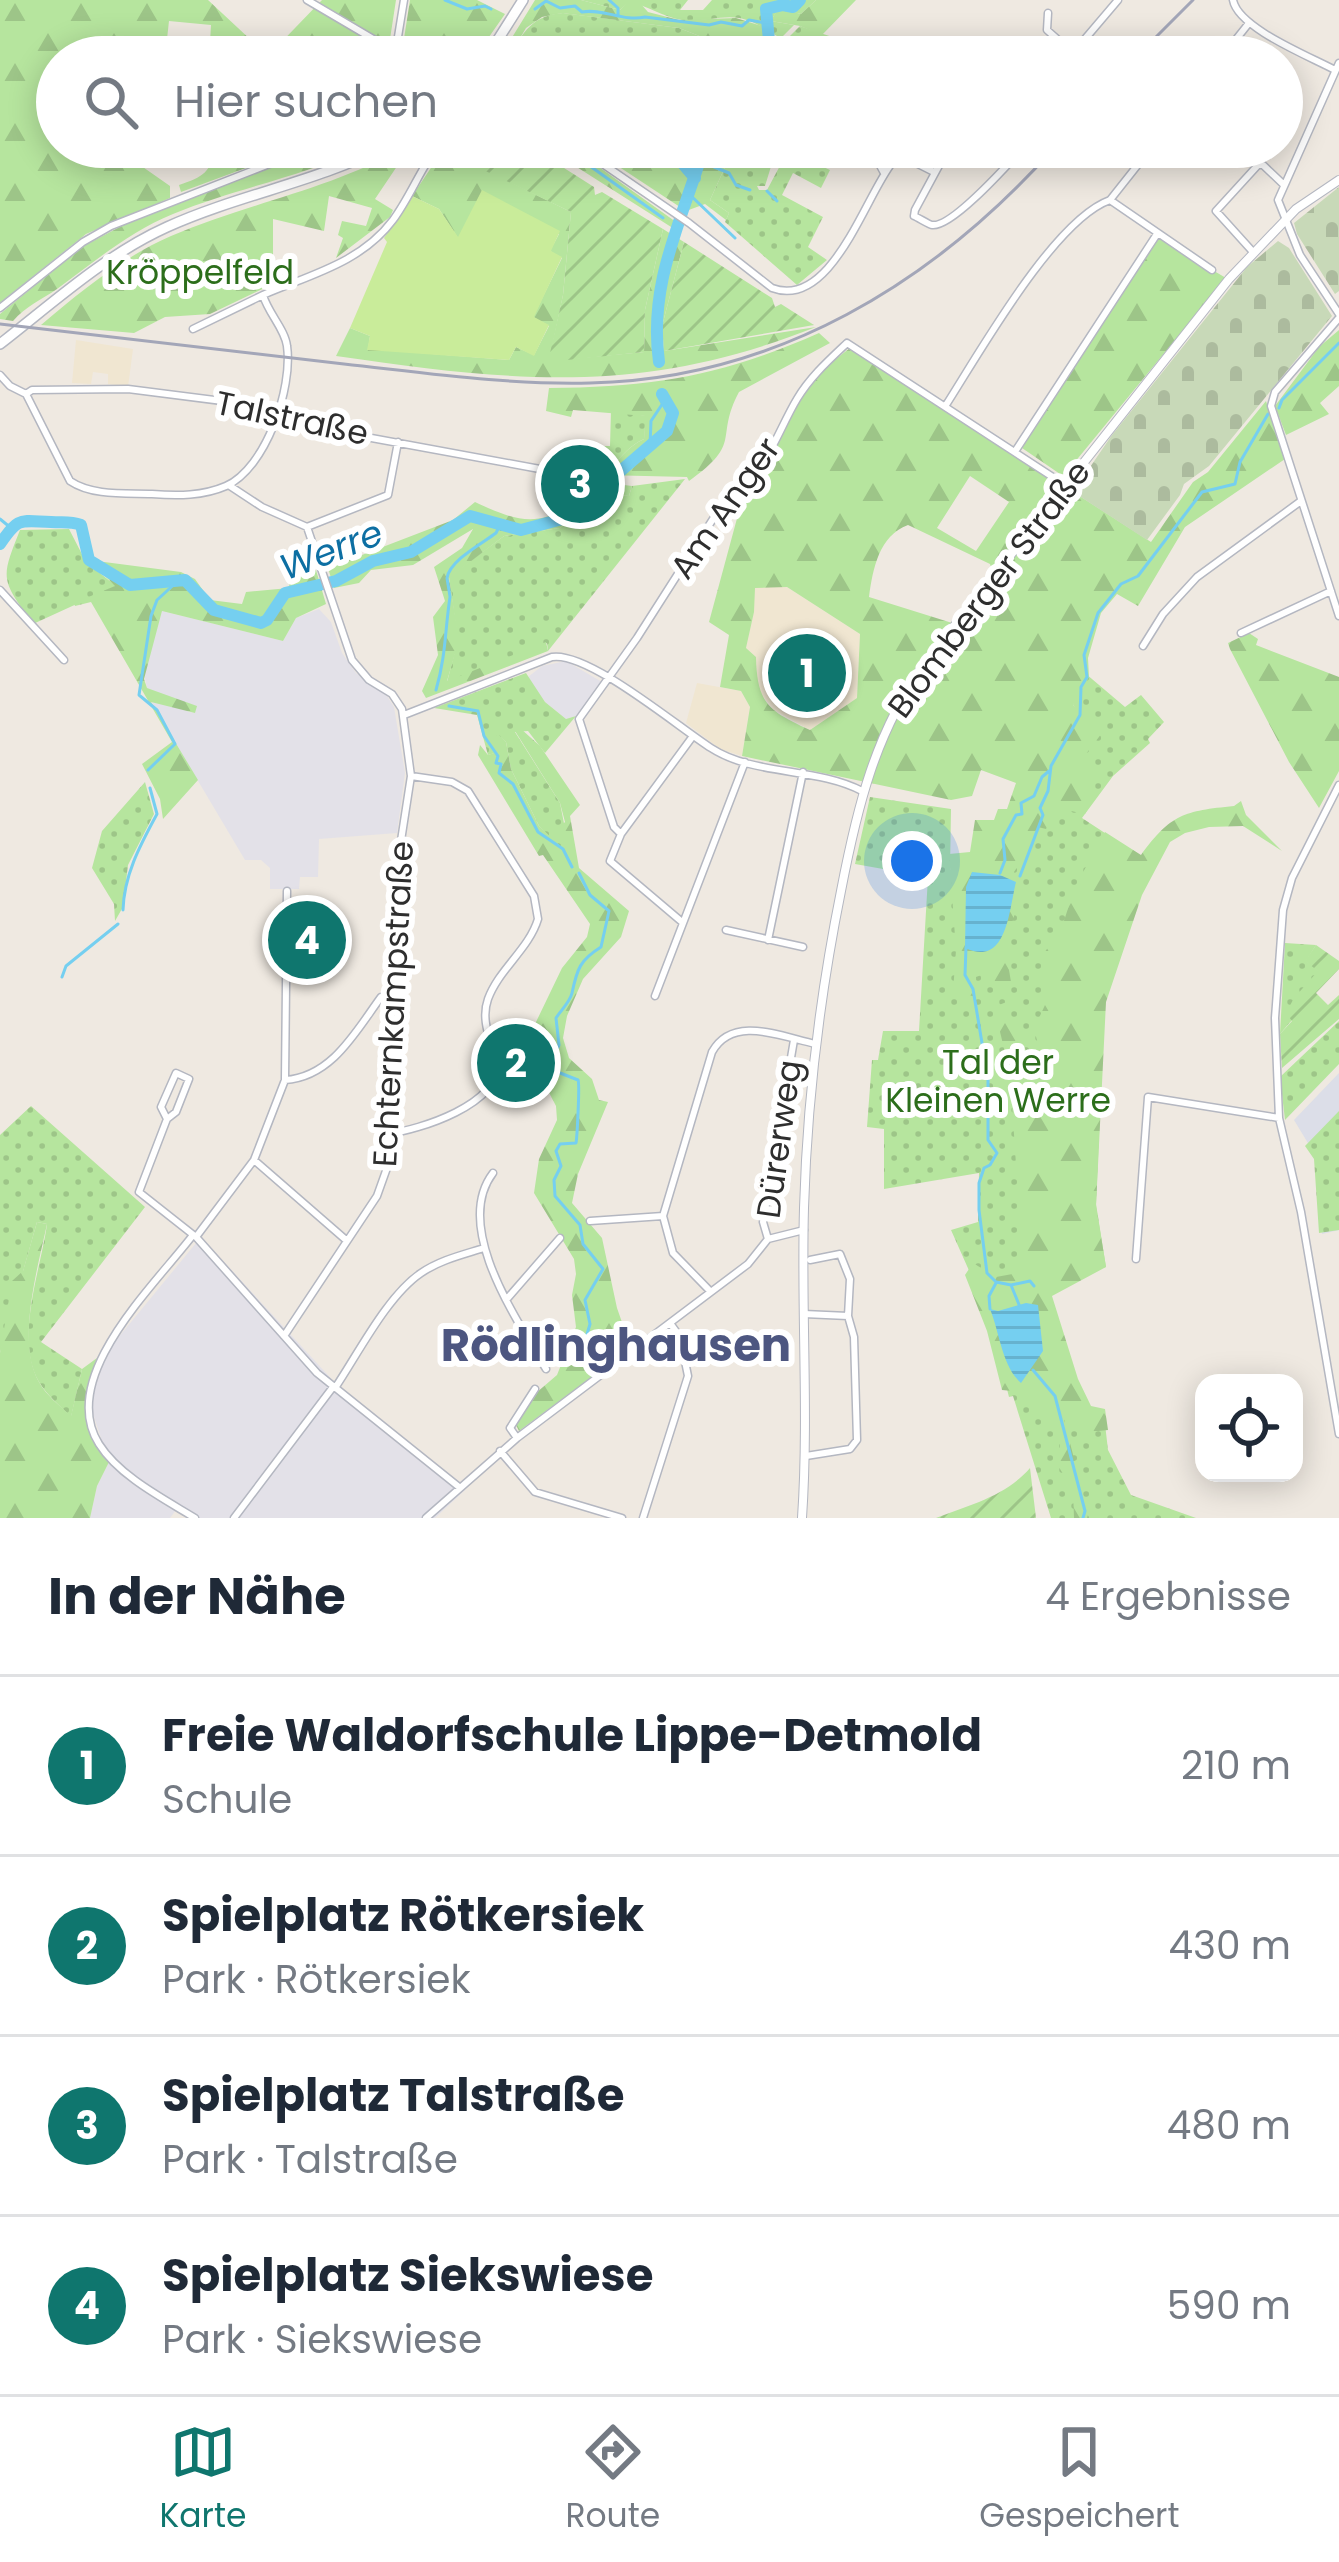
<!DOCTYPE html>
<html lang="de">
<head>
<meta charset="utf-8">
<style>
  :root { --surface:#fff; --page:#f6f6f7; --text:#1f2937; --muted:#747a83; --line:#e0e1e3; --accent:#0f766e }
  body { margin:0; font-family:Poppins,sans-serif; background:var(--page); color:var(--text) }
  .controls { position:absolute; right:36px; bottom:36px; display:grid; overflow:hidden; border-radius:24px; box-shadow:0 6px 30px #0003 }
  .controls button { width:108px; height:108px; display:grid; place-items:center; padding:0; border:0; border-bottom:3px solid var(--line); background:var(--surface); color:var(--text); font:60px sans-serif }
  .you { position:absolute; left:912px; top:861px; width:42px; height:42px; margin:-30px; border:9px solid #fff; border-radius:50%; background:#1a73e8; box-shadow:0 0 0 18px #1a73e833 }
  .badge { display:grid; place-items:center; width:78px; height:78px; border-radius:50%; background:var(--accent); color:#fff; font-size:39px; font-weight:700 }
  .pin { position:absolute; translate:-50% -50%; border:6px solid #fff; box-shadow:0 3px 12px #0006 }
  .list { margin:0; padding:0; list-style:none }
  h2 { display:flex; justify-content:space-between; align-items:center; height:156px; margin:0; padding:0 48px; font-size:51px }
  h2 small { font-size:39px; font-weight:400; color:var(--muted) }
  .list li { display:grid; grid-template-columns:78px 1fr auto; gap:36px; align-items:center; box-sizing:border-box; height:180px; padding:0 48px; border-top:3px solid var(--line) }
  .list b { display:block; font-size:45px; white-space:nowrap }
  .list p { margin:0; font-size:39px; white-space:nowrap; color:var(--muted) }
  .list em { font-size:39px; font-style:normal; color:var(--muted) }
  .icon { flex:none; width:66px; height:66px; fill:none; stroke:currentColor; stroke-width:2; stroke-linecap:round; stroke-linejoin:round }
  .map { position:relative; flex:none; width:1339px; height:1518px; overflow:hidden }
  .search { position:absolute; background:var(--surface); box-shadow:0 6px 30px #0003; left:36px; right:36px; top:36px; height:132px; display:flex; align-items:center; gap:30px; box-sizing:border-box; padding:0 42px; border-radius:66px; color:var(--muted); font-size:45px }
  .sheet { height:876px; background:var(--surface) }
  nav { display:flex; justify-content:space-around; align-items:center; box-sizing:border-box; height:168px; border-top:3px solid var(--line); background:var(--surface); font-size:33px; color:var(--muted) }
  nav a { display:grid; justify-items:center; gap:6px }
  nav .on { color:var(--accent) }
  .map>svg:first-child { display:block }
</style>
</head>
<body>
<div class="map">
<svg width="1339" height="1518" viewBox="0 0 1339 1518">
  <defs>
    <pattern id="grass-dots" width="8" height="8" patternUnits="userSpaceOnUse" patternTransform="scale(3)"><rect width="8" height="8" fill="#b6e59e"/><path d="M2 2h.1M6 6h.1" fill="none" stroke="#9dc588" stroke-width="1.8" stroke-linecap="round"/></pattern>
    <pattern id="forest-firs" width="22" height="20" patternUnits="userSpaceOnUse" patternTransform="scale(3)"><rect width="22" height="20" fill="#b6e59e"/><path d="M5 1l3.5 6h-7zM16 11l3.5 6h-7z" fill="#9dc588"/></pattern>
    <pattern id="cemetery-stones" width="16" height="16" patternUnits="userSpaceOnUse" patternTransform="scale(3)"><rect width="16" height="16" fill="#c8d9b8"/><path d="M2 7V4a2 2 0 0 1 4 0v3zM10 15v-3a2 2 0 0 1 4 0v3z" fill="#acbb9e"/></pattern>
    <pattern id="garden-furrows" width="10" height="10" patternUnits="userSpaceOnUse" patternTransform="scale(3)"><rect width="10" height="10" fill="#b6e59e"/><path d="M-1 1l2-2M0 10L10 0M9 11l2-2" fill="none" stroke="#9dc588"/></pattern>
    <pattern id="water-rules" width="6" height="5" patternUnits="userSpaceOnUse" patternTransform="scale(3)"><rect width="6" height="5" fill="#75cff0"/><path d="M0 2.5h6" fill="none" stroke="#66b2ce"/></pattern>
  </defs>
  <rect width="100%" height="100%" fill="#efe9e1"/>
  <path fill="#e3e1e8" d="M319,609L331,622L342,653L356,673L387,696L394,707L405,773L397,833L319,839L318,877H300L299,889H270V868L261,860H245L150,700L194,713L147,688L144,673L162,611L283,641L296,618Z
    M566,661L602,682L576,716L566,719L545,702L528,677L542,666Z
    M201,1237L338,1386L465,1490L435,1518H187L176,1510L170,1518H90L97,1486L109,1462L92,1411V1396L108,1350Z"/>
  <path fill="#f0e6d1" d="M76,340L133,349L128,387L108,384V374L93,372L91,384L72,383Z
    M754,587H787L860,634L857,698L810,730L774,710L757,689L756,657L746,648L754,611Z
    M697,683L741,691L750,707L742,756L720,749L686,723Z"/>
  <path fill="#dcdee8" d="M1339,1073V1230L1322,1234L1317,1158L1294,1120Z"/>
  <path fill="url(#grass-dots)" d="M581,0H688L680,10H703L712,0H816L801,14L778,9L771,21L794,25L781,38C767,31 756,21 739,18C720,15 701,23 682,20C662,17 647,5 629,2L620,10Z
    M563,13L679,28L702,37L779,40L753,57H728L736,55L713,46L715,57H670L682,41L660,40L649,57L510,55C523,32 533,15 563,13Z
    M800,26L876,52L874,57H836L838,52L833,50L831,57H769Z
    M730,147H785L773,160L765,186H757L759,190H767L790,147H809L804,158L830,170L821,188L793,173L782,195L823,217L808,247L827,260L797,285L725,222L729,213L710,200L731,154Z
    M611,410L646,416L644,439C626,447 618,462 603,475L584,472L598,446H610Z
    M685,479L548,651L547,643L447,682L458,640L449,577L504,536L560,528L601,494L629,496L632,486Z
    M69,529L86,562L116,586L33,624C1,579 0,580 20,530Z
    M1079,668L1125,707L1141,695L1164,722L1148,739L1150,743L1113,776L1082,818L1137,854L1113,946L1091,1071L1101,1089L1096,1204L1106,1267L1066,1276L1048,1292L1062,1378L1105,1424L1108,1450L1131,1495L1196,1518H1051L1013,1396L1009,1397L987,1311L951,1230L978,1222L979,1173L884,1189V1129L867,1127L872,1060H878L883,1031H919L928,877L855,864L870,797L951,809L950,870L1001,828L1077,709L1073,705Z
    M526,673L545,702L566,719L576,716L545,753L528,731L515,732L560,803L571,859L539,826L511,769L506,742L498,735L495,753L488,755L477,715L434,708Z
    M145,782L154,814L128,865L123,907L115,921L114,904L92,868L102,831Z
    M1285,943L1316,945L1306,961L1319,971L1292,1020L1280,1034Z
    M526,1020L533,1021L531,1054L539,1086L520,1087L519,1101L497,1098L501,1073L494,1039L513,1042L523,1032Z
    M1339,1021V1064L1285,1120L1280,1077Z
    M31,1106L145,1207L41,1342L82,1369L71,1417C60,1406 47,1395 39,1382C14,1339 41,1269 47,1224L37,1222L0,1353V1135Z
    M1339,1111V1230L1319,1233L1314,1159L1305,1146Z"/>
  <path fill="url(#forest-firs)" fill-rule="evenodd" d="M0,0H208L268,56L322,0H396L388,52L391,57H250L233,43L210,42L211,25L169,21L165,57H57V147H142L140,165L170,186V198L86,234L0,303Z
    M410,0H477L505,14L475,57H416L403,45Z
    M535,0H581L620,10L629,1L640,3L648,12L679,20L736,18L768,28L771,33L769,39L702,37L679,28L562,13L542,17L526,28L510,55L514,57H500Z
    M816,0H856L822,35L800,26L771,21L778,8L801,14Z
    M214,147H303L181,192L179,185C203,177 212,172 214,147Z
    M323,147H365C303,177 236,188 173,214C129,232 94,262 57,289C41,300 26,306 13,321L0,319V314L82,247L127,223Z
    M405,147H410L375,199L393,210L390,217L336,258L343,238L338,235L342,221L366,226L372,208L329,196L324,231L273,219V284L210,314L165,317L134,333L41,325C81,291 123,257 171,236C248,203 332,189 405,147Z
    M445,147H453L447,151L571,212L563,295L549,361L644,352L645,310L663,229L684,242L662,326L664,351L816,327C642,396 516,382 336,356L350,328L370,336L368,349L509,360L516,347L534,355L549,326L533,317L562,258L550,251L559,234L458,238L439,209L412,196Z
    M563,147H571L683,227L679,232L561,157Z
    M589,147H657L686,173L691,152L700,147H730L731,154L710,200L729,213L726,220L705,204L686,211Z
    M1158,238L1226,278L1065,474H1060L1022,448Z
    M1339,330V386L1320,403L1329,414L1286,435L1275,406L1319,347Z
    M819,333L830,343L739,392C714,439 744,442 689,481L687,477L603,475C618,462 626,447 644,439L645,416L573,410L571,417L546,411L549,388C656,387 721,376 819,333Z
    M850,348L1151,542L1193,482L1208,472L1266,401L1285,459L1185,527L1138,606L1117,594L1101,613L1088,658L1089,677L1073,705L1105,729L1086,754L1096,795L1085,814L1057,808L1046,829L1038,827L1028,843L1040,852L1029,874L1018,866L1014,872L1022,890L1005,946L1012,988L995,983L992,971L976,977L977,997L953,992L956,950L949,854L970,852L975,820H994L998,809H1007L1016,783L981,770L972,796L951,800L742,756L750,707L741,691L720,687L729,635L709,622L739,511L734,494C767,472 778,435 798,402C811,379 830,363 850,348ZM970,476L1009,502L976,551L937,528ZM908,525L990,564L997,588L965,627L869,597C873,568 879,536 908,525ZM787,587L860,634L857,698L810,730C769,711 757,704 756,657L746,648L754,612L755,588Z
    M609,483L632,486L629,496L601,494L560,528L504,536L449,578L459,640L447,681L546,642L548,651L426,698L422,691L438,655L433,617L445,601L434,567L462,548L473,529L413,565L371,570L359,583L334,588L328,568L453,520L475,502C514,520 536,529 575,503L571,496L593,493Z
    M89,560L181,572L195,579L210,600L242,604L246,592L289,588L290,577L316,570L326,604L296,618L283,641L162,611L144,679L147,688L197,706L195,713L151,702L198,780L163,819L160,799L142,764L172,742L91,602L75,606L74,603L115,586Z
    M1249,633L1258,639L1256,645L1339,677V771L1319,808L1289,762L1230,649L1228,643Z
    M520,728L540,746L580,805L570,816L579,868L629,911L621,937L583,979L567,1016L563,1038L569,1058L592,1079L599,1100L608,1102L578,1174L572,1203L602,1238L617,1308L631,1348L519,1431L515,1423L536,1393L557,1375L576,1327L572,1295L576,1274L574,1259L534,1193L539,1159L557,1120L556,1106L538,1071L536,1022L562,968L587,937L590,924L543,855L539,856L478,755L480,745L488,755L494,753V737L498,734L506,742L511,769L539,826L568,853L560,827L565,822L560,803L515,731Z
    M1241,801L1246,815L1282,851L1243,826L1209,827L1185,833L1170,842L1142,895L1106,1002L1096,1206L1106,1267L1052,1296L1078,1379L1091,1406L1105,1409L1108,1430L1079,1433L1070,1418L1064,1419L1088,1514L1087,1518H1074L1073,1490L1060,1469V1436L1045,1411L1012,1391L1002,1390L987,1331L965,1275L973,1263L996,1277L1023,1272L1010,1073L994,1007L1009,1001L1010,1021L1032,1061L1043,1063L1034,1029L1045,1005L1044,953L1061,930L1075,887L1105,832L1141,855C1171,814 1184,811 1234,806Z
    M37,1222L47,1224C38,1267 16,1342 39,1382C46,1395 60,1406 71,1416L82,1369L97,1358C81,1400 80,1426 109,1462L97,1486L90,1518H0V1353L12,1281L23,1271Z"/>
  <path fill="url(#cemetery-stones)" d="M1339,187V291L1335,294L1297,234L1294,223Z
    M1278,241L1289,248L1332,316L1209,466L1184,484L1180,495L1147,540L1073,492L1112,435L1247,267Z"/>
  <path fill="url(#garden-furrows)" d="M453,147H531L594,187L595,195L602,192L663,229L645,310L644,352L548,362L563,295L571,212L446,152Z
    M684,242L772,298L775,307L781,304L814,325L664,351L662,326Z
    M1316,945L1339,961V969L1316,993L1328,1005L1339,995V1019L1282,1068L1280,1034L1292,1021L1286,1013L1294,998L1318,971L1305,961Z
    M1030,1468L1036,1518H936C970,1505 1006,1496 1030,1468Z"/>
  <path fill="#c9ec9a" d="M482,190L560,231L551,251L562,257L534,317L549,325L534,356L516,347L509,360L367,350L370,336L350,328L387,242L384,238L412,196L439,209L458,237Z"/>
  <path fill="url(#water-rules)" d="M972,872L1000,875L1016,882C1009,910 1007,968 965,948L966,887Z
    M1026,1303L1038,1305L1043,1351L1021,1383C1002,1366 1000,1334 990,1309L998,1311Z"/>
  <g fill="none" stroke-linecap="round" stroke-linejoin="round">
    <path stroke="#75cff0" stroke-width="3" d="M445,0L467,9L485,6L491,9
      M609,0L618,8V16
      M535,9L546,1L560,8L575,6L582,12C602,8 624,22 645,17L709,25L721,22L742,26L749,20L765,23
      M737,57L758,43L767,42
      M566,149L663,218
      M702,155L714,167L729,173L736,185L750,190
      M783,164L794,165
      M767,191L777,201
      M688,193L735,238
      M1279,408L1282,400L1339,343
      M650,445L651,421L665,400
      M0,519L11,528
      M436,690C446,656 445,629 450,597C450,595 447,579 447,578C450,560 483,543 496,533L500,525
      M449,706L478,711L484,736L498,756L496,763L501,764L499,773L513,784L538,832L563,849L572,867
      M148,770L175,744L157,710L139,695L151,616L157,600L180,579
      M579,873L590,895L609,911L601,947C580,960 577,969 572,993C570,1002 561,1010 556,1018L559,1045L553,1058L555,1071L578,1080C580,1084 577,1138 576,1143L560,1144L556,1151L561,1166L554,1180L555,1196L580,1225L583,1244L603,1269L585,1300L590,1324L583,1348
      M1000,873L1005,860L1003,839L1016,815L1022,814L1021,803L1034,796L1042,777L1049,771
      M1020,876L1043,815L1040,808L1048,791L1051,766L1080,715L1081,687L1087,677L1084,655L1098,613L1121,584L1138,576L1202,492L1235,484L1240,462L1268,414
      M123,910C124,876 139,847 157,814L150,788
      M966,947L965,975L973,989L988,1079V1140L997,1153L990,1165L984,1168L979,1183V1210L987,1273L996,1282L1011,1285L1020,1307
      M62,977L66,966L118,924
      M1011,1285L1030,1281L1034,1286
      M990,1309L989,1296L996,1283
      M1033,1370L1055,1396L1085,1511L1083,1518"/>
    <path stroke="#75cff0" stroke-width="12" d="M765,57L770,51L766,9L783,5L793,7L800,0
      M676,147L678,158L695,178
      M659,362C648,283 682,221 704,147
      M0,544C19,516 20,521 51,522C63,523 70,521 81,525L89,560L130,585L185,580L214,610L261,623L267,620L285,593L336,581L373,561L411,552L470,516L521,530L566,518L667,431L673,413L662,394"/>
    <g stroke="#b4b7c1" stroke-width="9">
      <path id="minor" d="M307,0L397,53L396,57
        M1233,0C1238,28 1309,56 1335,70
        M1048,13L1047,30L1073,53L1118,0
        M402,57L396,49L404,0
        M1222,57L1249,23
        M1339,63L1278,200L1300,255L1339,314
        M541,147L552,151L556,147
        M578,147L689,223L772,288C831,310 865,197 892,163V151L887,148L879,151L876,158L884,173
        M949,147L915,210L914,216C917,217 930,225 932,225C952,228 1010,162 1024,147
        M892,151L934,172
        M1110,200L1212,270
        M1110,200L1152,147
        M1253,252L1216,211L1258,165H1263L1283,184
        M0,308L83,242L111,226L313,147
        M1339,318L1275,392L1271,406L1339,616
        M193,329L263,295
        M0,375L10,386L26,394L70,481C92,496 126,493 152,494C178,496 203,496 226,486C266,468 293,388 287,346C285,329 268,313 263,295C309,275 361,263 393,220C410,197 420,170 437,147
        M26,394L32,390L128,389L269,407L317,428L556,472
        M946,405C980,352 1054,220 1110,200
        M1016,450L1157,234
        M230,486L262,507L307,527L388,495L398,442
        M0,590L64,660
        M1241,633L1331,591
        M1143,646L1163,614L1197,577L1301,501
        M404,715L552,657C588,651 678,727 711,748C754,776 816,767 862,791
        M1339,785L1292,878L1283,910L1275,1018L1279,1118L1301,1212L1339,1434
        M621,834L693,736
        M682,922L610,861L621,834L614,827L579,719L637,638L727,497C764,480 777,432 797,399C810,377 829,360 847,343L1065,485
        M726,930L803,947
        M768,940L803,772
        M655,996L745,762
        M176,1073L189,1079L176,1112L167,1119L161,1107Z
        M285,1080C332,1077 356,1031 381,997H388
        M167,1119L139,1192L196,1237L317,1373L459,1487
        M387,1134C419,1130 502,1104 496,1063C492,1042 480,1021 488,999C499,969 529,949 538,919L534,896L468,791L452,782L411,776
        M254,1160L346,1240
        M493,1173C452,1227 518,1321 546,1369
        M590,1221L663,1216
        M193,1235C154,1286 57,1377 99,1444C119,1476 164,1499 195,1518
        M196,1237L254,1160L285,1080L287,891
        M768,1239L763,1222L794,1040
        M1136,1259L1148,1097L1279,1118
        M710,1291L673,1253L663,1216L712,1052C733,1014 782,1037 816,1044
        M506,1300L560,1238
        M804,1314L848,1316
        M284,1336L377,1196L387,1168V1008L398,860L411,776L402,709L392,694L369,680L352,660L307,527
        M335,1388C358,1354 387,1296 421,1273C440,1260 462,1255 484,1248
        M517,1438L510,1428L535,1389
        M500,1451L535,1492L622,1518
        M806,1456L850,1449L857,1440L854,1337L848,1316L850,1279L840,1254L810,1260
        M234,1518L333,1387
        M426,1518L517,1438L748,1264L768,1239L804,1230
        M643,1518L688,1376L680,1337L670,1323"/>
    </g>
    <g stroke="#b4b7c1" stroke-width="10">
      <path id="tertiary" d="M802,1518C809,1415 801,1311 804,1208C807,1102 820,995 841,891C857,808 875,733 925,663L1229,279L1296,209L1339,180"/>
    </g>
    <g stroke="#b4b7c1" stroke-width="12">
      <path id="secondary" d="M487,57L523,0
        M0,344C53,303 105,255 167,227C238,195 315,182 385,147"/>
    </g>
    <use href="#minor" stroke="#fff" stroke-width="6"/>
    <use href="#tertiary" stroke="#fff" stroke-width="8"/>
    <use href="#secondary" stroke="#fff" stroke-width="9"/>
    <path stroke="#a3a6b8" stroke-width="3" d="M1136,57L1193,0
      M0,324C115,337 230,351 344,364C426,373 507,385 590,383C776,379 934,283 1055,147"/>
  </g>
  <g text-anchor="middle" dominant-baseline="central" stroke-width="12" stroke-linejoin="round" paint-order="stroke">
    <g font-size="33" fill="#2c6e1b" stroke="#fff">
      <text x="200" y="272">Kröppelfeld</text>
      <text x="998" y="1062">Tal der<tspan x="998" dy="38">Kleinen Werre</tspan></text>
    </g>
    <g font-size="33" fill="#2e2e2e" stroke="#fff">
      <text transform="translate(292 418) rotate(12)">Talstraße</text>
      <text transform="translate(725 508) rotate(-55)">Am Anger</text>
      <text transform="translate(989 589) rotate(-53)">Blomberger Straße</text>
      <text transform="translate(393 1004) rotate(-87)">Echternkampstraße</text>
      <text transform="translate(779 1139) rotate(-82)">Dürerweg</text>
    </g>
    <g font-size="36" font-style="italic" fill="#0d6fa3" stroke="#fff">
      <text transform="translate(331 550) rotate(-21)">Werre</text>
    </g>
    <g font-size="45" font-weight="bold" fill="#4d5680" stroke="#fff">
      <text x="616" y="1345">Rödlinghausen</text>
    </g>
  </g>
</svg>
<div class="controls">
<button><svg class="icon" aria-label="locate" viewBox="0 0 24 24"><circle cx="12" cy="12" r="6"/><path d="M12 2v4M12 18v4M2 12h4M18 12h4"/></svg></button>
</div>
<div class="you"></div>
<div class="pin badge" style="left:807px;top:673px">1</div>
<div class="pin badge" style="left:516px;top:1063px">2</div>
<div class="pin badge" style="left:580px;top:484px">3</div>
<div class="pin badge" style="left:307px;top:940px">4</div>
<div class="search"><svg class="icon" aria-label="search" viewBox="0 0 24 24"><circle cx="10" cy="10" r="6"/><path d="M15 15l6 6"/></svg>Hier suchen</div>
</div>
<section class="sheet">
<h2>In der Nähe<small>4 Ergebnisse</small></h2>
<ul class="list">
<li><span class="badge">1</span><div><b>Freie Waldorfschule Lippe-Detmold</b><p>Schule</p></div><em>210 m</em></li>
<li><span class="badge">2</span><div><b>Spielplatz Rötkersiek</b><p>Park · Rötkersiek</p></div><em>430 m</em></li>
<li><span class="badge">3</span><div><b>Spielplatz Talstraße</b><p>Park · Talstraße</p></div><em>480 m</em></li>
<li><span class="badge">4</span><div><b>Spielplatz Siekswiese</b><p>Park · Siekswiese</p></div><em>590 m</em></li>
</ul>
</section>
<nav>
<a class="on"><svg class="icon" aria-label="map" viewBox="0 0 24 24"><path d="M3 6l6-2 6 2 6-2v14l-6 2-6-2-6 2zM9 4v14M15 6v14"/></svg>Karte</a>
<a><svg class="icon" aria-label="directions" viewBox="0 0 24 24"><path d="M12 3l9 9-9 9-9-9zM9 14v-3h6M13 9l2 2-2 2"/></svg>Route</a>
<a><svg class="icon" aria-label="saved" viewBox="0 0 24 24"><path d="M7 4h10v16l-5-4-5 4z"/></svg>Gespeichert</a>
</nav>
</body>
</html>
